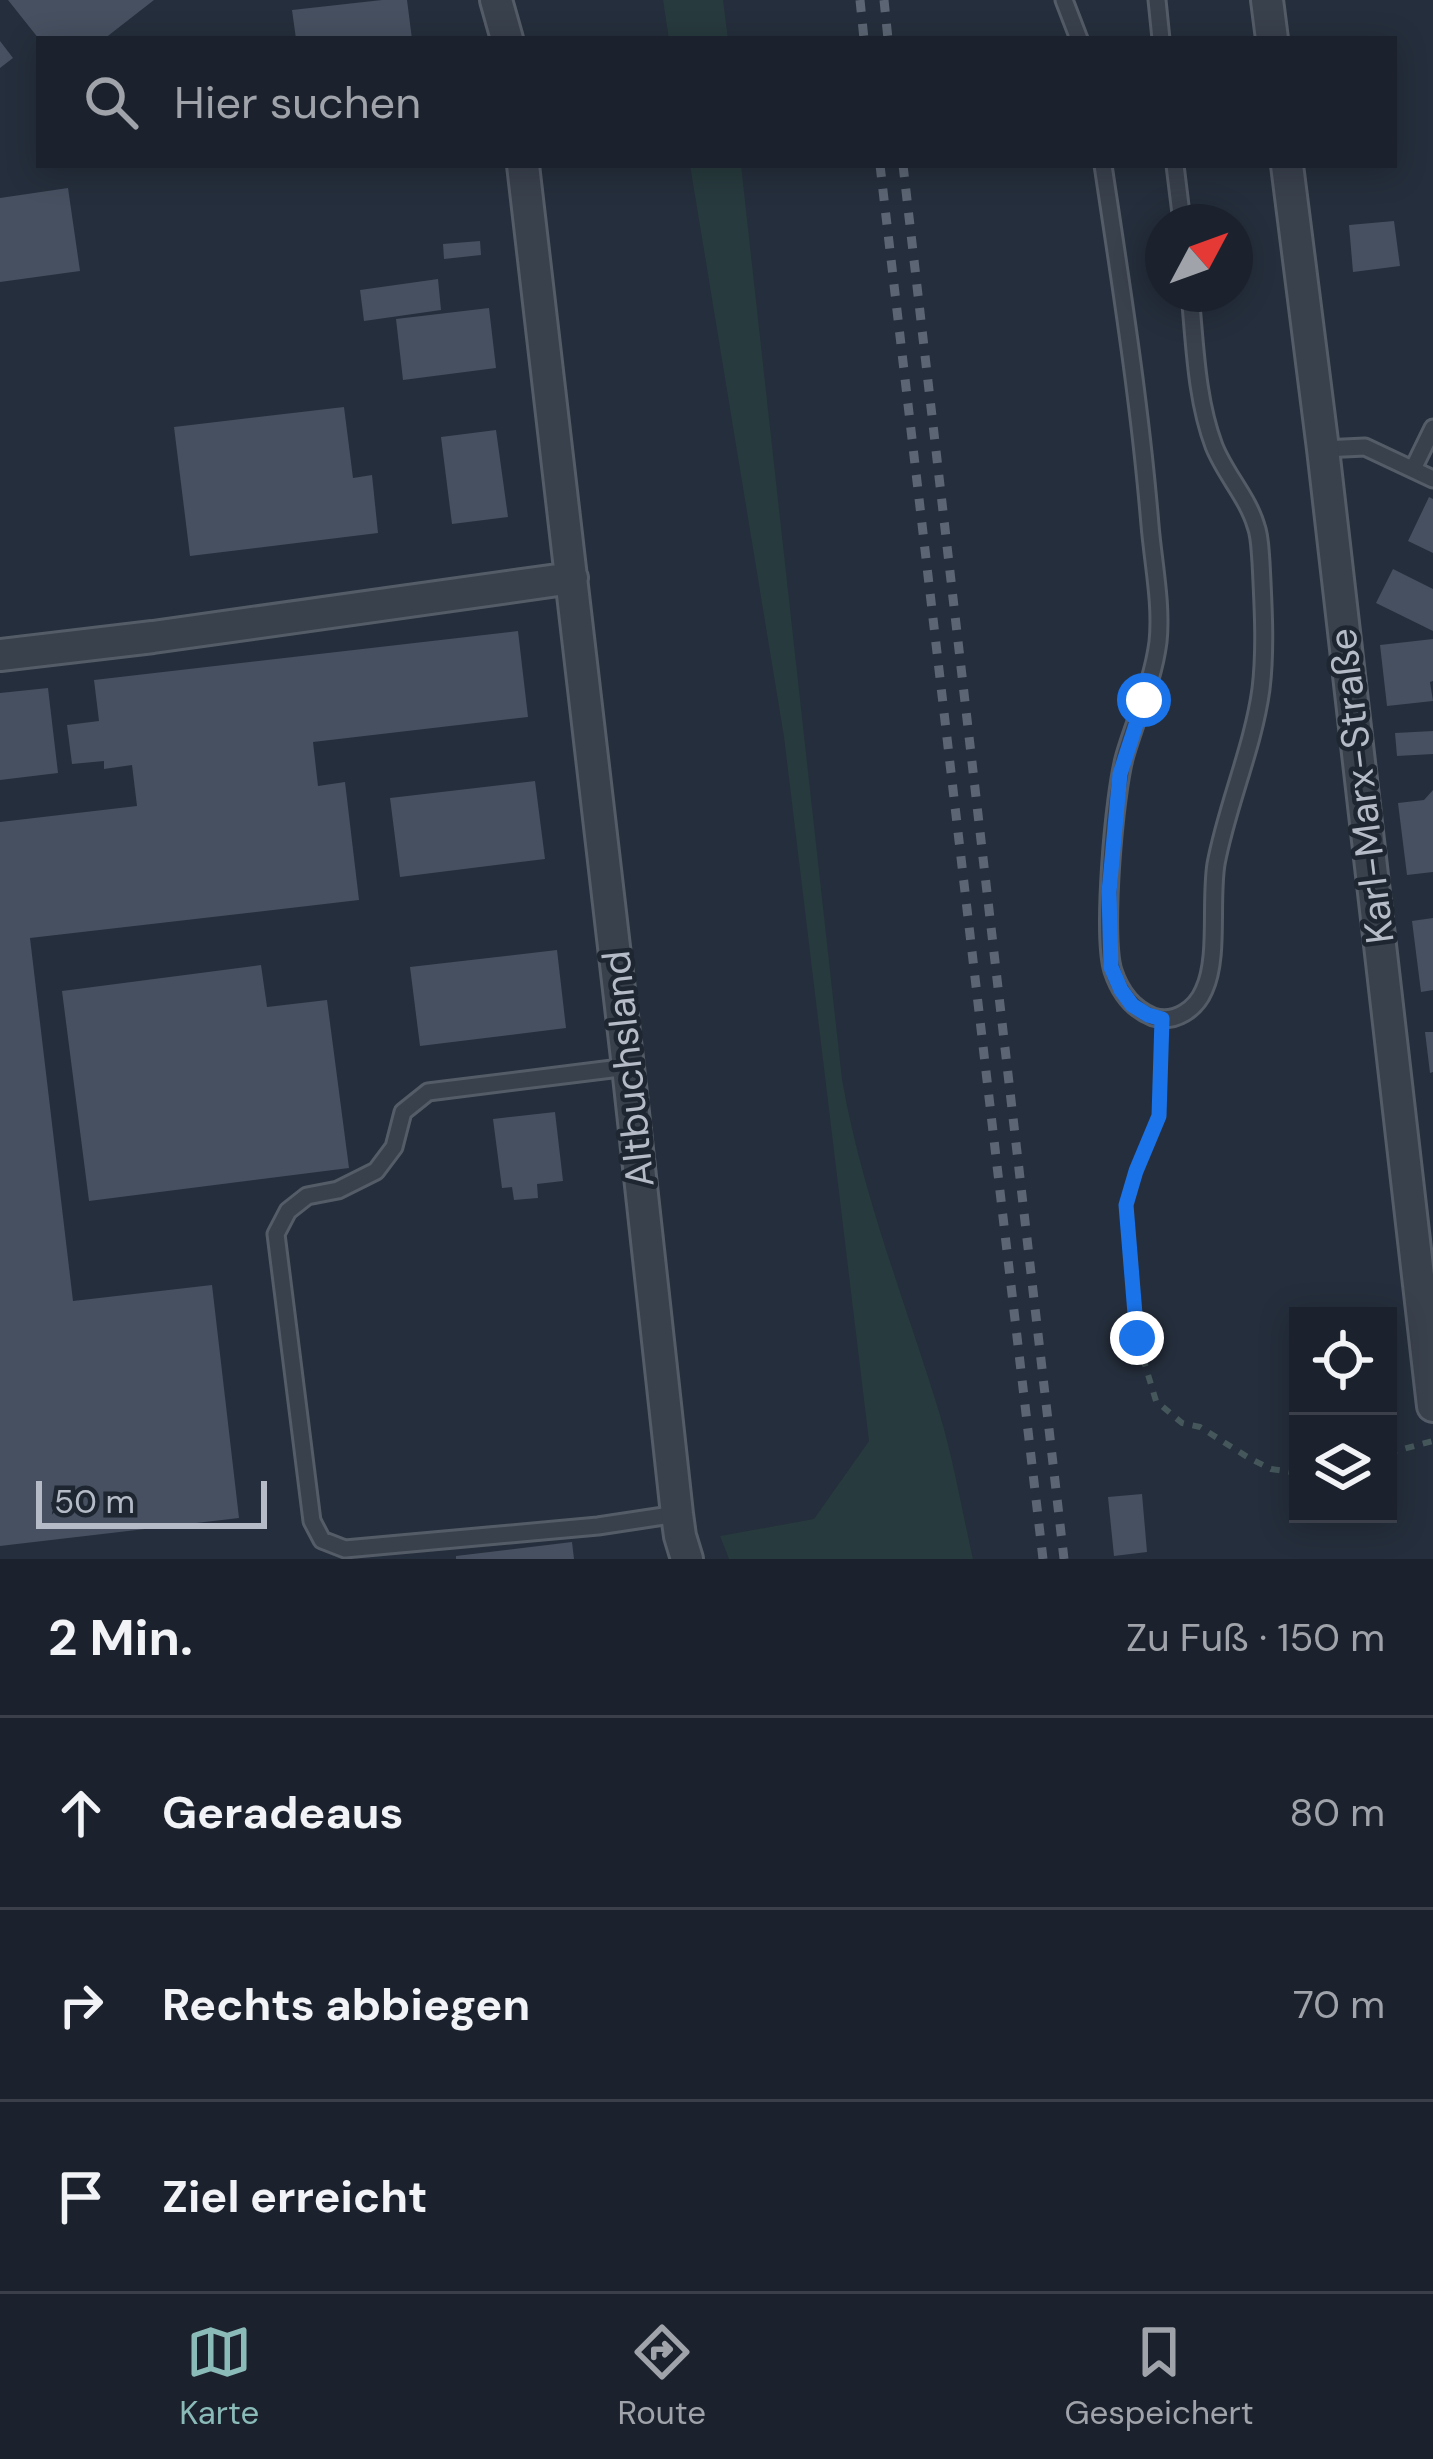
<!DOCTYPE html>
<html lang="de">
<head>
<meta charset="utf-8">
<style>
  :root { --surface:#1c222d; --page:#292f39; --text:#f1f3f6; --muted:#a0a4aa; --line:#3a3f49; --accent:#8bbbb9 }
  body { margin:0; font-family:"DM Sans",sans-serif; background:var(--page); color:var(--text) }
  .controls { position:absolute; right:36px; bottom:36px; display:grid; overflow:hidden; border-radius:0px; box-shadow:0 6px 30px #0003 }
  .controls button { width:108px; height:108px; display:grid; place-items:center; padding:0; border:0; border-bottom:3px solid var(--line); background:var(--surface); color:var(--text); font:60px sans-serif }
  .compass { position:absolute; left:1145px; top:204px; width:108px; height:108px; border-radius:50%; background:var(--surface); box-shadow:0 6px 30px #0003; rotate:49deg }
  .scale { position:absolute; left:36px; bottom:30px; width:231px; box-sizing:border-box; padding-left:12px; border:6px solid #b5bcc8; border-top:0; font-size:33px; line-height:42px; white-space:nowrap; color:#b5bcc8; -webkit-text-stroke:9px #1e2632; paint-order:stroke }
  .stop { position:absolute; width:36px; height:36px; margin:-27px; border:9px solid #1a73e8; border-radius:50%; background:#fff }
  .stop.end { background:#1a73e8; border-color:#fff; box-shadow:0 3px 12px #0008 }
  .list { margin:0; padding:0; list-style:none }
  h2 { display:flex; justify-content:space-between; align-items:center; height:156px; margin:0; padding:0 48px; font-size:51px }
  h2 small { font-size:39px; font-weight:400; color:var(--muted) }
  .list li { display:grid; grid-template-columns:78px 1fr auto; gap:36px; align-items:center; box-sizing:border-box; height:192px; padding:0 48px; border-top:3px solid var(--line) }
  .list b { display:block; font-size:45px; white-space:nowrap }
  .list em { font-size:39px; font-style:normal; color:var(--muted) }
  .icon { flex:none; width:66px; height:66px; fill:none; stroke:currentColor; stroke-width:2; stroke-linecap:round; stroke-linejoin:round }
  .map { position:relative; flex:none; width:1433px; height:1559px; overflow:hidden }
  .search { position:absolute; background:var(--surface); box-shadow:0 6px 30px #0003; left:36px; right:36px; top:36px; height:132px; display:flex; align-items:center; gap:30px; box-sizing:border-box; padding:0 42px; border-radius:0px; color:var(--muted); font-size:45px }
  .sheet { height:732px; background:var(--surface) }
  nav { display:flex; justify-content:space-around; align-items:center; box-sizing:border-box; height:168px; border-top:3px solid var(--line); background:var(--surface); font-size:33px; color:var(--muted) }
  nav a { display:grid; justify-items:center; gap:6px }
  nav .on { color:var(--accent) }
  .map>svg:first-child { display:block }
</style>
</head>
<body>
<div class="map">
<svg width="1433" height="1559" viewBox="0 0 1433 1559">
  <rect width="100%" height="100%" fill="#252e3c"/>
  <path fill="#273a3d" d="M663,0H723L728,39H669Z
    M690,165H741L842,1079C862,1195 906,1303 940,1415C954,1462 962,1511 973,1559H729L720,1536L814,1519L869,1441L784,737Z"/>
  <path fill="#465060" d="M8,0H154L104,39H39Z
    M382,0H407L412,39H296L292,10Z
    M0,41L13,58L0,68Z
    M68,188L80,271L0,282V198Z
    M1394,221L1400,266L1353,272L1349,225Z
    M480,241L481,255L444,259L443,244Z
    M438,279L441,310L364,321L360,290Z
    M489,308L496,368L403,380L396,319Z
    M344,407L353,478L372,475L378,533L190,556L174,427Z
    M496,430L508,517L452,524L441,437Z
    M1429,497L1433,499V553L1408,541Z
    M1393,569L1433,589V631L1376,603Z
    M518,631L528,717L313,742L318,786L345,782L359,900L30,938L73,1301L212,1285L239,1518L0,1546V822L137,806L132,765L104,769V761L72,764L67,725L99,721L94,680Z
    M1433,639V681L1430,682L1433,701L1387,706L1380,645Z
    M48,688L58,773L0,780V693Z
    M1433,731V754L1397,756L1395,733Z
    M535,781L545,859L400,877L390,798Z
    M1433,790V872L1407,875L1398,803L1424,800Z
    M1433,918V990L1421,992L1412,921Z
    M557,950L566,1028L420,1046L410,967Z
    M261,965L267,1007L327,1000L349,1168L89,1201L62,991Z
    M1425,1032H1433V1072L1430,1073Z
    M555,1112L563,1181L537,1184L538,1198L514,1200L512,1187L502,1188L493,1119Z
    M1142,1494L1147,1552L1114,1556L1108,1497Z
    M572,1542L574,1559H456V1556Z"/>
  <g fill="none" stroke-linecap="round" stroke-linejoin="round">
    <g stroke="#545c68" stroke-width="21">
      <path id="service" d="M1064,0L1079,39
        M1157,0L1161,39
        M1103,165C1121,285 1140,404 1150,525C1153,562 1162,604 1158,642C1153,681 1136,718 1125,755C1114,793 1102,936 1113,971C1120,992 1133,1009 1153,1017C1175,1024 1196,1009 1204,990C1219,958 1210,902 1216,864C1227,805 1253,748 1261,689C1266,648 1263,603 1261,562C1260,551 1260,536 1256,526C1248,498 1225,474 1214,446C1196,398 1195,344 1190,294
        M1175,165L1182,222
        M1323,449L1365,447L1433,479
        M1413,469L1433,428
        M628,1067L428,1092L403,1112L394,1147L376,1171L338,1190L307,1196L288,1211L276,1234L312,1521L322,1540L345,1549L598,1526L677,1514"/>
    </g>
    <g stroke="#545c68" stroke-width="36">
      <path id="minor" d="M496,0L507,39
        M1267,0L1272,39
        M523,165L628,1067L677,1514L680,1536L687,1559
        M1287,165L1323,449L1433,1406
        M0,655L153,637L572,578"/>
    </g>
    <path stroke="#45575b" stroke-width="6" stroke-dasharray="9 9" stroke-linecap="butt" d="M1161,1041L1159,1116L1135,1171L1127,1205L1137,1338L1156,1401L1182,1423L1200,1427L1249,1458L1271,1469L1298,1473
      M1388,1453L1433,1441"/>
    <use href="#service" stroke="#39414d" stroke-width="15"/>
    <use href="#minor" stroke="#39414d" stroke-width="30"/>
    <path stroke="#5b6573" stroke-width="9" stroke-dasharray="12 12" stroke-linecap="butt" d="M860,0L864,39
      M884,0L888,39
      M880,165L1043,1559
      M903,165L1064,1559"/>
  </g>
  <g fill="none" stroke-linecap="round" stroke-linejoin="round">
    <path stroke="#1a73e8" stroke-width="15" d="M1137,1338L1126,1205L1136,1171L1159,1116L1162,1019L1148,1015L1132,1005L1121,990L1111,967L1109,892L1120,774L1144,700"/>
  </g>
  <g text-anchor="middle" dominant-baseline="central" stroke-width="9" stroke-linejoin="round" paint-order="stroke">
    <g font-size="39" fill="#b5bcc8" stroke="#1e2632">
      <text transform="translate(1361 786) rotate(-97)">Karl-Marx-Straße</text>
      <text transform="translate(628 1069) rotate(-96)">Altbuchsland</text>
    </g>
  </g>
</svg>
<div class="controls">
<button><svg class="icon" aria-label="locate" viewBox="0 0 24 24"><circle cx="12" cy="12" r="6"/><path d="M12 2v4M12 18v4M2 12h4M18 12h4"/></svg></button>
<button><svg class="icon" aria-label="layers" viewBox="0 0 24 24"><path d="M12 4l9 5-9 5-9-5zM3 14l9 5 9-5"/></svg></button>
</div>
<svg class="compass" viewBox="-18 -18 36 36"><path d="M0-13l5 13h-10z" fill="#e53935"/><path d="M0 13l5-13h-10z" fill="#a0a4aa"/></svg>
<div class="scale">50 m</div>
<div class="stop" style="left:1144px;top:700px"></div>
<div class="stop end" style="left:1137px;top:1338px"></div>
<div class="search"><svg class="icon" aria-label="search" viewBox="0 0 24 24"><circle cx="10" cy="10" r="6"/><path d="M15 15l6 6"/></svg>Hier suchen</div>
</div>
<section class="sheet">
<h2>2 Min.<small>Zu Fuß · 150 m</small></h2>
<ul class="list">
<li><svg class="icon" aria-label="ahead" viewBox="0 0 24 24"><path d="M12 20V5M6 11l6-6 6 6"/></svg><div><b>Geradeaus</b></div><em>80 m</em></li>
<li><svg class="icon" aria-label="right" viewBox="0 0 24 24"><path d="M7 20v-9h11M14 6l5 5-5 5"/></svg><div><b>Rechts abbiegen</b></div><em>70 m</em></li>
<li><svg class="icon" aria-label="arrive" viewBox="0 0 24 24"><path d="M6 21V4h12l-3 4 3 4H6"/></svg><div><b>Ziel erreicht</b></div></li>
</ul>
</section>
<nav>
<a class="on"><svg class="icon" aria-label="map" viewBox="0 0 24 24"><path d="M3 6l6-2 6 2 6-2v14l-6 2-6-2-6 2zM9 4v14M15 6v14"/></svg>Karte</a>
<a><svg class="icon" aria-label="directions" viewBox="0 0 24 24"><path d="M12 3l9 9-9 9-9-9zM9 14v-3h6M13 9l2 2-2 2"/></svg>Route</a>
<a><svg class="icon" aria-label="saved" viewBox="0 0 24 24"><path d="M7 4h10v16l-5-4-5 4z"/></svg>Gespeichert</a>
</nav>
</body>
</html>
